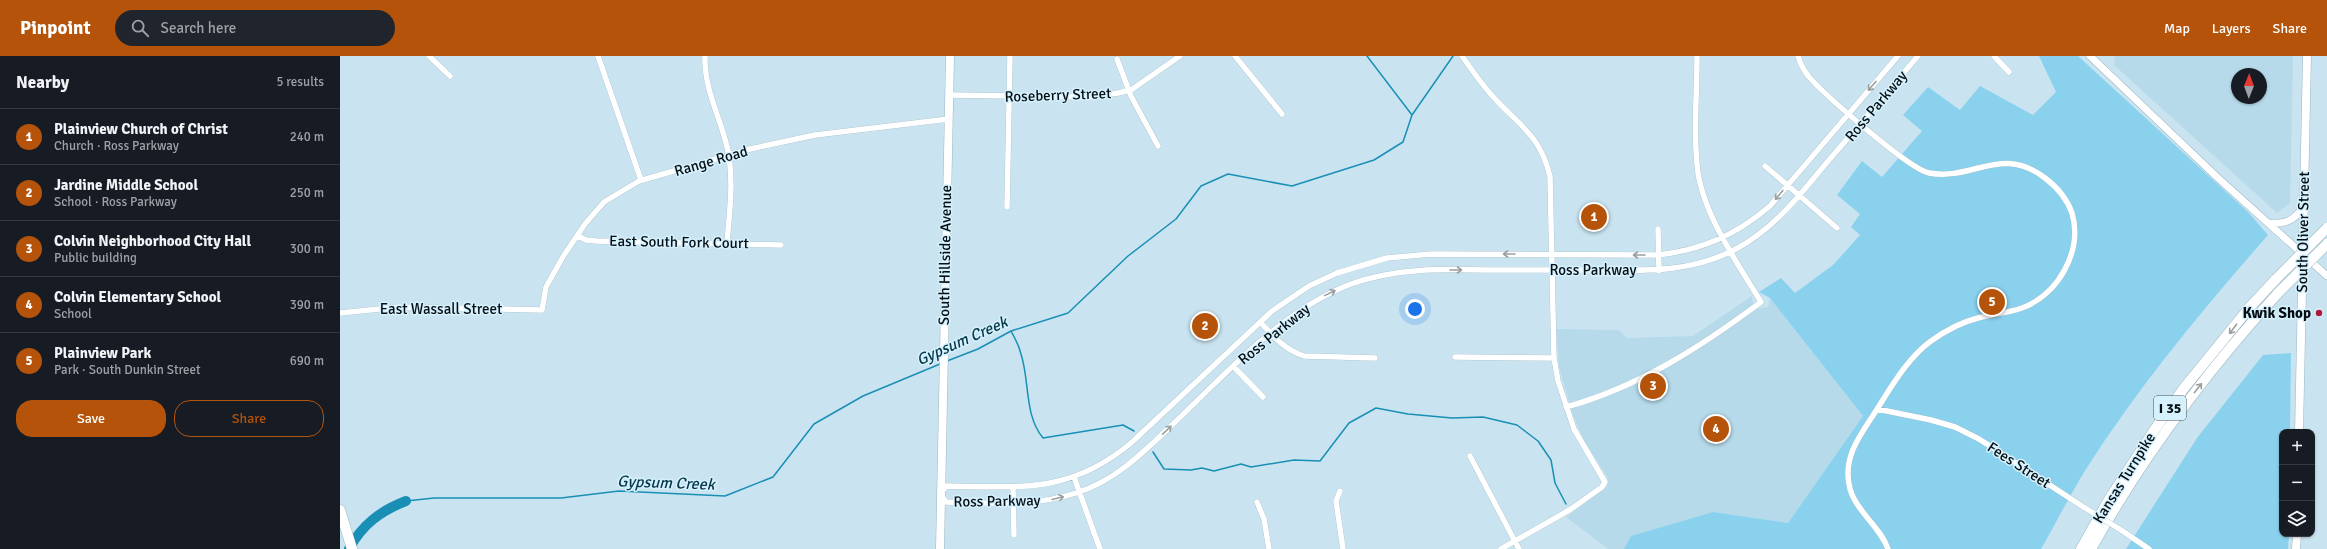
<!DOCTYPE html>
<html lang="en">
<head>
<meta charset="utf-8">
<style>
  :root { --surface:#171b24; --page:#20242c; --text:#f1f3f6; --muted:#9ea1a6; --line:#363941; --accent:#b45309 }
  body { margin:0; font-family:Signika,sans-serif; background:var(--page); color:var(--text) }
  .controls { position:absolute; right:12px; bottom:12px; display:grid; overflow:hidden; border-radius:8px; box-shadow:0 1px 3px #0004 }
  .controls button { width:36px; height:36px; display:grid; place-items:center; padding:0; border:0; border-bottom:1px solid var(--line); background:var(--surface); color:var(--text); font:20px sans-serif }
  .compass { position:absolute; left:1891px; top:12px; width:36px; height:36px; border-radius:50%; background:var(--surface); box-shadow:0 1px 3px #0004; rotate:1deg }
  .you { position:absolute; left:1075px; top:253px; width:14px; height:14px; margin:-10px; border:3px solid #fff; border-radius:50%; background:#1a73e8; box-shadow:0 0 0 6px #1a73e833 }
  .badge { display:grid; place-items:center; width:26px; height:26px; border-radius:50%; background:var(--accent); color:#fff; font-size:13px; font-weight:700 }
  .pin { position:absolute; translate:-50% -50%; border:2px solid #fff; box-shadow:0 1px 4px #0006 }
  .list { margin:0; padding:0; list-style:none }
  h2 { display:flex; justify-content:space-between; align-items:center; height:52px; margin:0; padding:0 16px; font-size:17px }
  h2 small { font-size:13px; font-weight:400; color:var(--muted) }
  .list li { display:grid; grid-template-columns:26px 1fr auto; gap:12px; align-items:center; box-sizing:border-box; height:56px; padding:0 16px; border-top:1px solid var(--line) }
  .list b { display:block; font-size:15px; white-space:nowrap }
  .list p { margin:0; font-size:13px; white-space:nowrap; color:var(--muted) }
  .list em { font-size:13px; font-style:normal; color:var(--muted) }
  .actions { display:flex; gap:8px; padding:12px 16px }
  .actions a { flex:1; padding:9px 0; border:1px solid var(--accent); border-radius:16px; text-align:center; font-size:14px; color:var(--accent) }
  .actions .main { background:var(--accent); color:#fff }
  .icon { flex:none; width:22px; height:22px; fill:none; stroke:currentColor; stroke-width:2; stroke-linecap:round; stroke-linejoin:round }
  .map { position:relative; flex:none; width:1987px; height:493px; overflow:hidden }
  header { display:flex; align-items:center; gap:24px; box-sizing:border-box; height:56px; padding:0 20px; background:var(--accent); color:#fff }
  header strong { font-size:19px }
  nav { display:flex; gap:22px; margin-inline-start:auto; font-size:14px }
  .search { width:280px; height:36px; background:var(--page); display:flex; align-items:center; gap:10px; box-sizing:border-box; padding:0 14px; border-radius:22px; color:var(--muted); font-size:15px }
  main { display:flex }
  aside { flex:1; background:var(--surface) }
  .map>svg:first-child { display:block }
</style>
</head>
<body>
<header>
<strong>Pinpoint</strong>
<div class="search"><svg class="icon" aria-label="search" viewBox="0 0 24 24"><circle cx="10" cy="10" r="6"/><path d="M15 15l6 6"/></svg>Search here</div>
<nav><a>Map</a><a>Layers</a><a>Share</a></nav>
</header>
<main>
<aside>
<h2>Nearby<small>5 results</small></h2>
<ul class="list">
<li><span class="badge">1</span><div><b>Plainview Church of Christ</b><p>Church · Ross Parkway</p></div><em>240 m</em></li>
<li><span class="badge">2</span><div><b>Jardine Middle School</b><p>School · Ross Parkway</p></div><em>250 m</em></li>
<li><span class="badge">3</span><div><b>Colvin Neighborhood City Hall</b><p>Public building</p></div><em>300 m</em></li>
<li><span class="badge">4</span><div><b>Colvin Elementary School</b><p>School</p></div><em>390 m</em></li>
<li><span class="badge">5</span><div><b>Plainview Park</b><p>Park · South Dunkin Street</p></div><em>690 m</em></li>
</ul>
<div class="actions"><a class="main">Save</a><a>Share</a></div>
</aside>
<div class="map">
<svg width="1987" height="493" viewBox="0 0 1987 493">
  <rect width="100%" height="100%" fill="#c9e4f0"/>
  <path fill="#b6daea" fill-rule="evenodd" d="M1775,0H1953L1950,147L1937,157L1774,9ZM1897,18H1921V42H1897Z
    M1412,240L1413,248L1417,253L1428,251L1430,242L1523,360L1448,467L1373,456L1291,480L1284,493H1268L1226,461L1267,431L1268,426L1267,420L1244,385L1232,356L1219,311L1216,273L1279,274L1287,282L1353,280Z"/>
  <path fill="#8ad1ee" d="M1699,0H1738L1908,156L1928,179C1863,253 1799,330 1746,413C1730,439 1716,467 1701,493H1284L1291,480L1373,456L1448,467L1523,360L1430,242L1419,236L1441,222L1455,237L1493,209L1520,179L1511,171L1520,158L1497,139L1522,105L1542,121L1582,75L1563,59L1588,31L1620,54L1640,30L1693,59L1716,36Z
    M1951,297L1950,376H1942V478H1949L1948,493H1786L1857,382L1923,299Z"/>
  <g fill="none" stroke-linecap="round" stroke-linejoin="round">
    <path stroke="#198fb5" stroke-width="1.5" d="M1027,0L1072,59
      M671,275C675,282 679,290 681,298C690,326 684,359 703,382L783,369L794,375
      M607,305L638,293L671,275L728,257L788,200L836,163L861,130L888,118L952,130L1034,104L1063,86L1072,59L1113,0
      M813,396L824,413L851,414L862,412L874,415L901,408L911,411L954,404L980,405L1009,367L1036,352L1068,358L1112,362L1143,361L1177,369L1198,385L1211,404L1215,427L1226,448
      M66,445L94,442H221L279,435L385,440L433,421L474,368L523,340L600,308"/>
    <path stroke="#198fb5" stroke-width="10" d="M9,493C22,469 40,455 66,445"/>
    <g stroke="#9cb6c2" stroke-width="6">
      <path id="minor" d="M89,0L110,20
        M258,0L301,124
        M365,0C364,30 377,55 385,83C395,116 390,152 387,186
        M895,0L942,58
        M1122,0C1133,16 1144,32 1158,46C1184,73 1200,81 1210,120L1214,302L1218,325L1234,373L1265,426L1262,431L1231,453L1161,493
        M1458,0C1460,7 1465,16 1469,21C1486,40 1569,113 1589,117C1634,125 1661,88 1705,122C1717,131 1727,143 1732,157C1743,195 1718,239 1682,252C1668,257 1652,258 1638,262C1622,266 1605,275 1591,285C1566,303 1549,335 1532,361C1518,382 1504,402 1509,428C1513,454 1540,469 1548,493
        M1558,0L1430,150C1396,179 1362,194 1318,199L1091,198L1047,202L997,217L969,230L932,255L791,387C730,438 680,431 606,430L600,438L606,446C650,447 693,451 736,437C775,425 804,396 833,368C886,318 942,254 1011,228C1055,212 1100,213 1147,214C1187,214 1226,214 1266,214C1312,215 1353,215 1394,194C1435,173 1460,138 1489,104C1519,70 1548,35 1578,0
        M1654,0L1669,16
        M777,3L791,40L818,90
        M609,39L750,41L778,37L791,34L840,0
        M1425,110L1497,172
        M667,151L670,0
        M1318,173L1319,215
        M238,180L246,184L256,185L441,189
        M0,257L59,251L202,254L206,231L224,199L245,168L264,146L299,125L410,93L475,79L609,63
        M920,266C933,280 945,294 964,300L1035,302
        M1115,301L1214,302
        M894,311L923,341
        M1226,351C1299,331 1362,290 1421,246C1398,208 1365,161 1358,117C1353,79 1357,38 1357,0
        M1537,353L1591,364L1615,371L1639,383L1745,452
        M1130,400L1179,493
        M734,421L760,493
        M673,432L674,479
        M1000,435L996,445L1003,493
        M917,446L924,463L929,493
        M1781,474L1809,493"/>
    </g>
    <g stroke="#9cb6c2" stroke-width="8">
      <path id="tertiary" d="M1750,0L1878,122L1987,220
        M1928,167C1945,168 1952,166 1963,152"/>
    </g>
    <g stroke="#9cb6c2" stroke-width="9">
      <path id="secondary" d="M1959,376L1967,0
        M600,493L610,0
        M1956,493L1957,478"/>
    </g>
    <g stroke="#9cb6c2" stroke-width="11">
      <path id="motorway" d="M0,454L12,493
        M1741,493L1768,445L1815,373L1844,332L1910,251L1936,223
        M1751,493C1803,400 1867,315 1938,237"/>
    </g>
    <use href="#minor" stroke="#fff" stroke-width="5.5"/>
    <use href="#tertiary" stroke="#fff" stroke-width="7"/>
    <use href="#secondary" stroke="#fff" stroke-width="8"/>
    <use href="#motorway" stroke="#fff" stroke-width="10"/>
    <g stroke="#9cb6c2" stroke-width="6" stroke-linecap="butt">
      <path id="minor-bridge" d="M1745,452L1781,474"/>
    </g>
    <g stroke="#9cb6c2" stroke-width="11" stroke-linecap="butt">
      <path id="motorway-bridge" d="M1936,223L1987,172
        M1938,237L1987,188"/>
    </g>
    <use href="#minor-bridge" stroke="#fff" stroke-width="5.5"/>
    <use href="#motorway-bridge" stroke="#fff" stroke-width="10"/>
  </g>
  <defs><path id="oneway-shaft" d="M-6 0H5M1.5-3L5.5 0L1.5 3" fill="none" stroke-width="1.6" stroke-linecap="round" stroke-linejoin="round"/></defs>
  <g stroke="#9b9fa0">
    <use href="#oneway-shaft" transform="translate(1532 30) rotate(131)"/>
    <use href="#oneway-shaft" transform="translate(1439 139) rotate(130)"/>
    <use href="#oneway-shaft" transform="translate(1169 198) rotate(-180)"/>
    <use href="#oneway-shaft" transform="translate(1299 199) rotate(-180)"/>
    <use href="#oneway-shaft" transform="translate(1116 214)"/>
    <use href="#oneway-shaft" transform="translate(990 237) rotate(-26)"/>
    <use href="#oneway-shaft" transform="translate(1893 273) rotate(127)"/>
    <use href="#oneway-shaft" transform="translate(1858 332) rotate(-52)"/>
    <use href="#oneway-shaft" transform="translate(827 374) rotate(-44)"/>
    <use href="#oneway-shaft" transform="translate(718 442) rotate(-14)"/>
  </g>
  <circle fill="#ae1a3b" stroke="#d6f1fe" stroke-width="1.5" cx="1979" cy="257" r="4"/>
  <g text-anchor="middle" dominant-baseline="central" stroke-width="3" stroke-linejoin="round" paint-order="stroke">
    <rect fill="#d6f1fe" stroke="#445259" stroke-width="1" x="1814" y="340" width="32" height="24" rx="3"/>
    <g font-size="14" font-weight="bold" fill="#050e12">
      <text x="1830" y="352">I 35</text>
    </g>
    <g font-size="15" fill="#050e12" stroke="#d6f1fe">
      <text transform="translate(718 39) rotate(-2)">Roseberry Street</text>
      <text transform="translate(1536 50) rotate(-50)">Ross Parkway</text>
      <text transform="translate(371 105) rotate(-16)">Range Road</text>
      <text transform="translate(1963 176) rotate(-89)">South Oliver Street</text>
      <text transform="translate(339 186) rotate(1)">East South Fork Court</text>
      <text transform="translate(605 199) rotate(-89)">South Hillside Avenue</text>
      <text x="1253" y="214">Ross Parkway</text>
      <text x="101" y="253">East Wassall Street</text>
      <text transform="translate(934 278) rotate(-39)">Ross Parkway</text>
      <text transform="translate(1679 409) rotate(33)">Fees Street</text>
      <text transform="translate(1784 422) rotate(-58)">Kansas Turnpike</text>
      <text transform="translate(657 445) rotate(-1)">Ross Parkway</text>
    </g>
    <g font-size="15" font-weight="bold" fill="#050e12" stroke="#d6f1fe" text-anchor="end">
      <text x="1971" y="257">Kwik Shop</text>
    </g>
    <g font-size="16" font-style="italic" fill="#073848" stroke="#d6f1fe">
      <text transform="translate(622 285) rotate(-24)">Gypsum Creek</text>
      <text transform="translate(326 427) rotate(2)">Gypsum Creek</text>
    </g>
  </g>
</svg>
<div class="controls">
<button>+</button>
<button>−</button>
<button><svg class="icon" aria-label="layers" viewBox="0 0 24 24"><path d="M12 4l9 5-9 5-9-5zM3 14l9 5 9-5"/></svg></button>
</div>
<svg class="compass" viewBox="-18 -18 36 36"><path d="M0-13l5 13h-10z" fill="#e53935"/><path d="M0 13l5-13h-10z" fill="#9ea1a6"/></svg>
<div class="you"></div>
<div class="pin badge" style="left:1254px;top:161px">1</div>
<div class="pin badge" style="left:865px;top:270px">2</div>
<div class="pin badge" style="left:1313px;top:330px">3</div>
<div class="pin badge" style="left:1376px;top:373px">4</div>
<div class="pin badge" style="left:1652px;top:246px">5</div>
</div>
</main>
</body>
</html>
